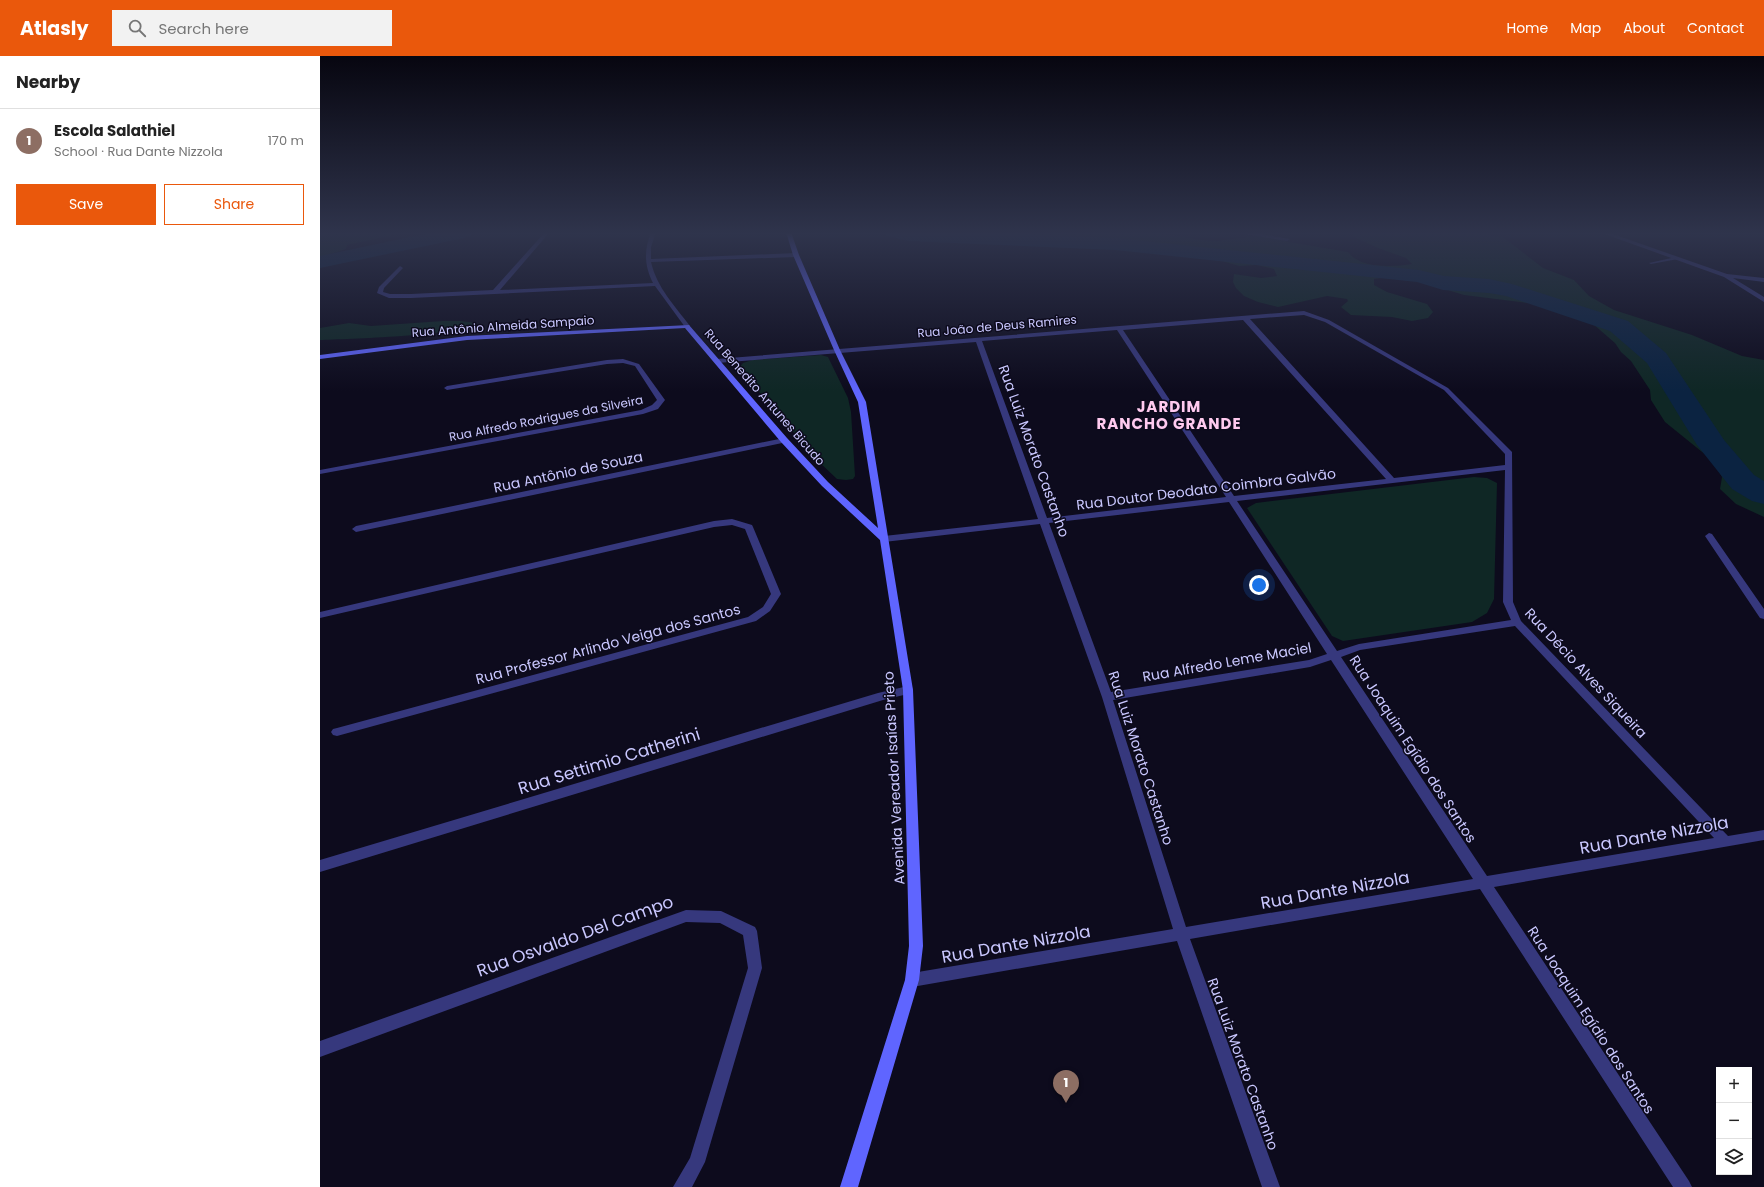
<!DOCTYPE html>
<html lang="en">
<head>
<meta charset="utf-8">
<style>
  :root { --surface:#fff; --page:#f2f2f2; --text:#222; --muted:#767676; --line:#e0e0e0; --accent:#ea580c }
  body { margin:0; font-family:Poppins,sans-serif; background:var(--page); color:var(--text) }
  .controls { position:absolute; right:12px; bottom:12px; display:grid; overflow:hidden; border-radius:0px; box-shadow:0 2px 6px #0003 }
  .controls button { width:36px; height:36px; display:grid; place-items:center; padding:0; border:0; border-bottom:1px solid var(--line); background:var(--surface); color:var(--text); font:20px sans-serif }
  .you { position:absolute; left:939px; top:529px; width:14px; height:14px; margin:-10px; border:3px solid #fff; border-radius:50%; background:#1a73e8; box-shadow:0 0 0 6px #1a73e833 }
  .badge { display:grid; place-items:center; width:26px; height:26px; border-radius:50%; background:var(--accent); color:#fff; font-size:13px; font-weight:700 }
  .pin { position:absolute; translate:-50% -33px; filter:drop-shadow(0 1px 2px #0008) }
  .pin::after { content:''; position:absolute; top:21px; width:14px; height:12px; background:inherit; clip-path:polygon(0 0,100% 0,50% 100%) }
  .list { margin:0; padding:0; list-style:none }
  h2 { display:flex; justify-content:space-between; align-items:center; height:52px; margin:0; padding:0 16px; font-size:17px }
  h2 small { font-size:13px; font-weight:400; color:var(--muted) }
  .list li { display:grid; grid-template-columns:26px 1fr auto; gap:12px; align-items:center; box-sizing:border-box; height:64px; padding:0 16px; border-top:1px solid var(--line) }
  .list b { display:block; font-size:15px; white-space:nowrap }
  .list p { margin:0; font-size:13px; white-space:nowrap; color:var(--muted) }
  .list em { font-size:13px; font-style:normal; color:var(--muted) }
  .actions { display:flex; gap:8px; padding:12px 16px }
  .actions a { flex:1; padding:9px 0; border:1px solid var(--accent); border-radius:0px; text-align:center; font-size:14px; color:var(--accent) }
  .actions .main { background:var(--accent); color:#fff }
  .icon { flex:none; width:22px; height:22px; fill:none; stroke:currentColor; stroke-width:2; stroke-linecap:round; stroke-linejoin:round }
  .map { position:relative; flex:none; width:1444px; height:1131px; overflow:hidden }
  header { display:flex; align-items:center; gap:24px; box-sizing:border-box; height:56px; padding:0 20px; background:var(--accent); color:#fff }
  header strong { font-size:19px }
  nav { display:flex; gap:22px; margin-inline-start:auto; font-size:14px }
  .search { width:280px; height:36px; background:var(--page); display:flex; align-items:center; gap:10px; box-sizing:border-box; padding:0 14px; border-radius:0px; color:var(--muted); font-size:15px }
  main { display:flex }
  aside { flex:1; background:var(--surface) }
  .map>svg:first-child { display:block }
</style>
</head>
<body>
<header>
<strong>Atlasly</strong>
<div class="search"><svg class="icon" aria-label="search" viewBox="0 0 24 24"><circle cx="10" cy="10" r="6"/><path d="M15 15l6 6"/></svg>Search here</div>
<nav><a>Home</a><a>Map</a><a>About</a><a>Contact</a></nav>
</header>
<main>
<aside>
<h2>Nearby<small></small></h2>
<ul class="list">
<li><span class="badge" style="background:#8d6e63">1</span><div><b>Escola Salathiel</b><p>School · Rua Dante Nizzola</p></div><em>170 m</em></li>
</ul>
<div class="actions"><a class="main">Save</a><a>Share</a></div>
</aside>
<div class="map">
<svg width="1444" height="1131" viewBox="0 0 1444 1131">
  <rect width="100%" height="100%" fill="#0d0b1d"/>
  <path fill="#0f2725" d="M0,176H87L27,189L26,193L8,199L22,204L13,209L0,211Z
    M668,176H833L881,184L897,185L949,178L969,186L1028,196C1041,213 1073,211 1092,208L1086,202L1058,192L1034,181L1030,176H1165L1173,181L1178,180L1183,181L1223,212L1254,224L1269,240L1294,254L1372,279L1422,300L1444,304V461L1416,448L1400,433L1402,421L1392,404L1345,366L1331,344L1330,334L1311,305L1301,296L1295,287L1266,262L1224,249L1144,239L1088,222L1069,221L1054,223V229L1067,236L1107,248L1113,256L1108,262L1092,265L1072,261L1031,259L1021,251L1028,245L1027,243L1007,240L958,251L938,246L924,240L916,232L913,226L914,218L941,222L957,220L954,213L937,209L919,210L885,200L852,194L802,189H768L667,183L662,179Z
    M123,265H141L156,267C142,280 24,283 0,284V272L29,267L51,270Z
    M501,299L508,301L528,342L531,356L535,420L533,423L526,424L517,423L497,404L419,312L423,307L432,304Z
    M1154,421L1167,422L1177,427L1174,543L1167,557L1152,566L1023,585L1012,580L927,452L936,447Z"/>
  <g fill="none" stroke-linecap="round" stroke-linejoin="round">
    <path fill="#0b2341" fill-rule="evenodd" d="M114,176H153L151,180L144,182L0,212V200Z
      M565,176H665L795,182L1099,214L1124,220L1169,223L1192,228L1308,265L1346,297L1404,384L1434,419L1444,425V448L1432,445L1412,433L1377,389L1327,307L1290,275L1186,240L1169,237L1123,234L1097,226L795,194L588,185L567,180Z"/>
    <path fill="#36387d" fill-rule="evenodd" d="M1356,201L1358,202V203L1331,208L1329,207Z"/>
    <path fill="#36387d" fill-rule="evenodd" d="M225,176L229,177L180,234L333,227C324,209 324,194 331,176H336L331,191V203L476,197L479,199L476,201L331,206C337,232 355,250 370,270L367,272L365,271L335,230L91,242H69L57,237L59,231L80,210L83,212L64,232L63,236L70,238H91L173,234Z
      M913,176H929L970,183L967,185Z
      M1279,176H1287L1407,218L1444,222V226L1413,222L1444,241V246L1404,221Z
      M984,255L1009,264L1128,332L1192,396L1193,546L1201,565L1408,780L1444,774V784L1174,831L1369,1125L1372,1131H1353L1160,833L870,883L960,1131H942L857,885L592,931L587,929L585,924L587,919L592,917L853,873L782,641L720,468L564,486L560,483L564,480L718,463L656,286L397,307L394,305L397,303ZM984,259L1005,266L1124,334L1185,398V409L1074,422L930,263ZM923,264L1066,423L914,440L803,274ZM797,274L906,441L727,462L662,285ZM1185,414L1183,546L1191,564L1039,588L1017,595L917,445ZM909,446L1007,598L989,604L791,636L729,467ZM1195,570L1394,782L1167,820L1021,601L1040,594ZM1011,604L1153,823L866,871L793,644L990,611Z
      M303,303L319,308L345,344L338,353L323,358L0,418V414L321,354L332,349L337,344L315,310L303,307L287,308L127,334L124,332L127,330L287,304Z
      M464,382L468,384L467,386L36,476L32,473L36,470Z
      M412,463L432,469L433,471L461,538L450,555L436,565L17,680L13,679L11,676L13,673L17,672L428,561L443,551L451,538L425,473L412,469L394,471L0,562V556L394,465Z
      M1389,477L1392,478L1444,553V563L1440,562L1385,480Z
      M588,630L592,631L593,634L592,637L563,644L0,816V804L558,637Z
      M366,854L401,855L435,871L437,875L442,912L385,1106L372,1131H353L370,1102L428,912L423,879L400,867L366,866L0,1001V985Z"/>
    <path fill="#5f65ff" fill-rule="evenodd" d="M466,176H471L479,199L520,294L546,346L593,634L603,890L599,924L538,1131H520L585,924L589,890L583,634L560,484L502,430L461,386L365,272L147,284L0,303V299L147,280L369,269L467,382L508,426L558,472L538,346L514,294L473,199Z"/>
  </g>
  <linearGradient id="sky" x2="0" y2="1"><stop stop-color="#070610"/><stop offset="0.53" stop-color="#2f344c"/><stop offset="1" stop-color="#2f344c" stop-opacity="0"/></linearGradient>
  <rect width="1444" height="335" fill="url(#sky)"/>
  <g text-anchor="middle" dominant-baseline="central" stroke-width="3" stroke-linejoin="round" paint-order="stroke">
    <g font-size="12" fill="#cac8ff" stroke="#0d0b1d">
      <text transform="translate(183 270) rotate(-4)">Rua Antônio Almeida Sampaio</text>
      <text transform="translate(677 270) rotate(-5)">Rua João de Deus Ramires</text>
      <text transform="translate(445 341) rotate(49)">Rua Benedito Antunes Bicudo</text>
      <text transform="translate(226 362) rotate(-11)">Rua Alfredo Rodrigues da Silveira</text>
    </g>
    <g font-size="14" fill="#cac8ff" stroke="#0d0b1d">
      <text transform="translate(714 395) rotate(70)">Rua Luiz Morato Castanho</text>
      <text transform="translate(248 416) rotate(-12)">Rua Antônio de Souza</text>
      <text transform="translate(886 433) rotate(-7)">Rua Doutor Deodato Coimbra Galvão</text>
      <text transform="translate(288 588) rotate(-15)">Rua Professor Arlindo Veiga dos Santos</text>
      <text transform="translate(907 606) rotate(-10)">Rua Alfredo Leme Maciel</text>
      <text transform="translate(1266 617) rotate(47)">Rua Décio Alves Siqueira</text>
      <text transform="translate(1093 693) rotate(57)">Rua Joaquim Egídio dos Santos</text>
      <text transform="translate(821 702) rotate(72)">Rua Luiz Morato Castanho</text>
      <text transform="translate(574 722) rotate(-93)">Avenida Vereador Isaías Prieto</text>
      <text transform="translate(1271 964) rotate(57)">Rua Joaquim Egídio dos Santos</text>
      <text transform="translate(923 1008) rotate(70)">Rua Luiz Morato Castanho</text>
    </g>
    <g font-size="15" font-weight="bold" letter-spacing="1" fill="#ffcaef" stroke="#0d0b1d">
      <text x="849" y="350">JARDIM<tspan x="849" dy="17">RANCHO GRANDE</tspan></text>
    </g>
    <g font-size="17" fill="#cac8ff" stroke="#0d0b1d">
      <text transform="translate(289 705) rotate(-17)">Rua Settimio Catherini</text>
      <text transform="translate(1334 779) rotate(-10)">Rua Dante Nizzola</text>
      <text transform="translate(1015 834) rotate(-10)">Rua Dante Nizzola</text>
      <text transform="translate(255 880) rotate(-20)">Rua Osvaldo Del Campo</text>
      <text transform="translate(696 888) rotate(-10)">Rua Dante Nizzola</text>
    </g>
  </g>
</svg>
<div class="controls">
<button>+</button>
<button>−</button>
<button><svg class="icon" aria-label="layers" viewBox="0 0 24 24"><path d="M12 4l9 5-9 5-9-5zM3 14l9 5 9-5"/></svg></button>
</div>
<div class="you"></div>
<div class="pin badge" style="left:746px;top:1047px;background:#8d6e63">1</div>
</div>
</main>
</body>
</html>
